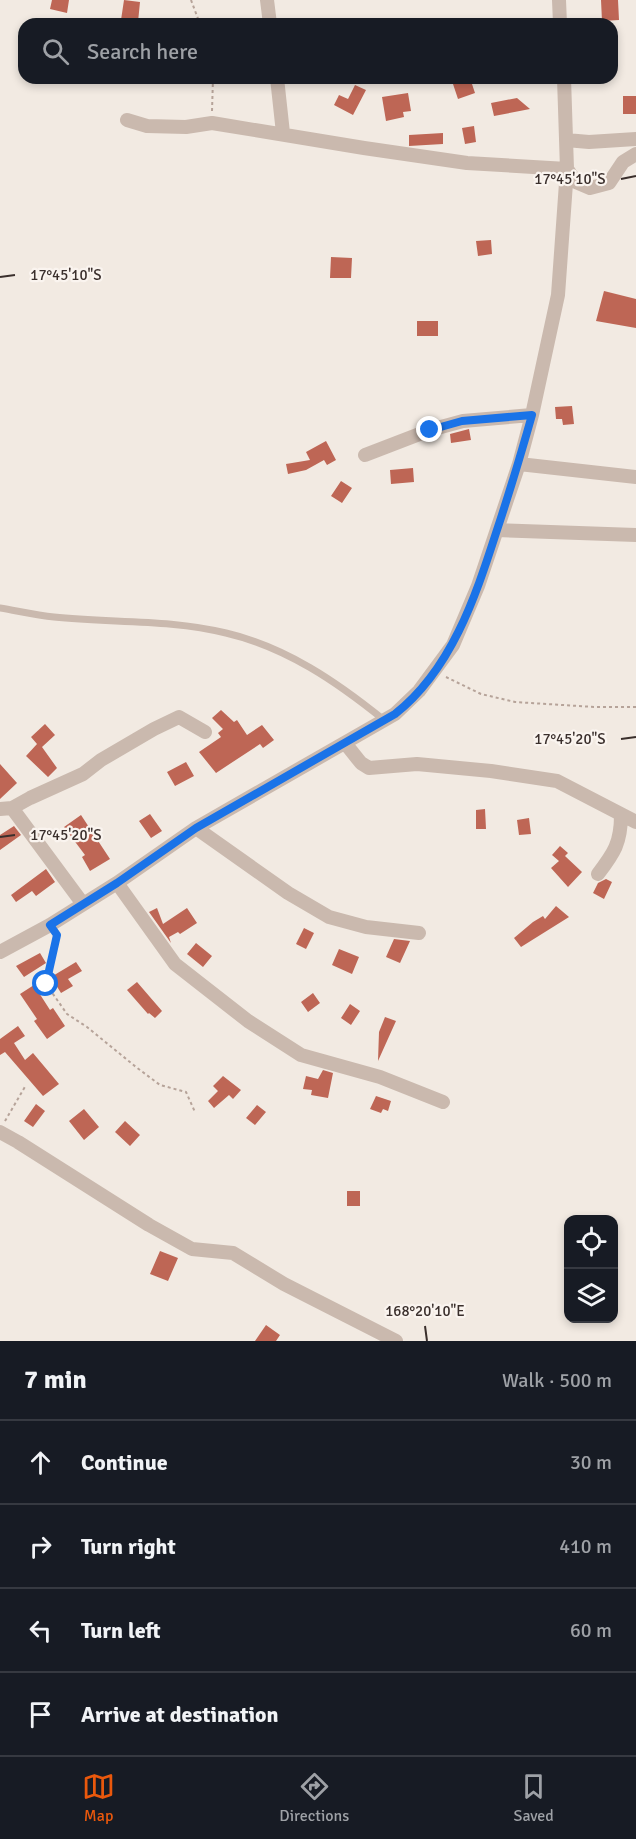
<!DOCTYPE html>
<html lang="en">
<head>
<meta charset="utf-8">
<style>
  :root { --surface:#171b24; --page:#20242c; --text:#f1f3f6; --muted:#9ea1a6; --line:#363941; --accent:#ea580c }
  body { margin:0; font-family:Signika,sans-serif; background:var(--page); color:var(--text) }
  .controls { position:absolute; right:18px; bottom:18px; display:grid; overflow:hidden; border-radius:12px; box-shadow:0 3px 9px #0003 }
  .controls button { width:54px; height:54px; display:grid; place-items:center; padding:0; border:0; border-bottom:2px solid var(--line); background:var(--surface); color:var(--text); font:30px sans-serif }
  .stop { position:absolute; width:18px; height:18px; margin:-14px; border:4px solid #1a73e8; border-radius:50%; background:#fff }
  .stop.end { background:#1a73e8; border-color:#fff; box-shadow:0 2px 6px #0008 }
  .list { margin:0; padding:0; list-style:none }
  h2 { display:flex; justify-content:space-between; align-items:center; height:78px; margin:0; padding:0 24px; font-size:26px }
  h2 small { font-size:20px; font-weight:400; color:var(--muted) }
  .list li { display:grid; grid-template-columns:39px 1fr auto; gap:18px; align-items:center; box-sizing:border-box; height:84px; padding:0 24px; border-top:2px solid var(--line) }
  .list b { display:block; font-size:22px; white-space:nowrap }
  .list em { font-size:20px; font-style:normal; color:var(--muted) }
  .icon { flex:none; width:33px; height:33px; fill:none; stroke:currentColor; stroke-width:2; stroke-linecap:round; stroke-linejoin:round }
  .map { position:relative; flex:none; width:636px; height:1341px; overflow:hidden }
  .search { position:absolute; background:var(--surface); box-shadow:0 3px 9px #0003; left:18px; right:18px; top:18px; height:66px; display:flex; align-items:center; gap:15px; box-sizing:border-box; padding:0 21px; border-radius:18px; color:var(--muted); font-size:22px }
  .sheet { height:414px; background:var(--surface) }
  nav { display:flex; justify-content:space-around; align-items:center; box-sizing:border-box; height:84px; border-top:2px solid var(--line); background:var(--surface); font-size:16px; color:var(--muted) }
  nav a { display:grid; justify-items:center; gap:3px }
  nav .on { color:var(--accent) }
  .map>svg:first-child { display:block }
</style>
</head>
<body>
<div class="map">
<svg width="636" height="1341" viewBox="0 0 636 1341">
  <rect width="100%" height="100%" fill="#f2eae2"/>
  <path fill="#be6655" d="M52,0H69L67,13L50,9Z
    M124,0L140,2L138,22L121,20Z
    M601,0H618L619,20L602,21Z
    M451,78H470L475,93L458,99Z
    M355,85L366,90L353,115L334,105L339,95L348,99Z
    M408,93L411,111L403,112L404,117L386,121L382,97Z
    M623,96H636V114H623Z
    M517,98L530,109L494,116L491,103Z
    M474,126L476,142L465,144L462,128Z
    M443,133V144L409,146V135Z
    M491,240L492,254L478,256L476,241Z
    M331,257L352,258L351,278H330Z
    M604,291L636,299V328L596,321Z
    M417,321H438V336H417Z
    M572,406L574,424L563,425L562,419H556L555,407Z
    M469,429L471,440L451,443L450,434Z
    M326,441L336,460L327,465L324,460L306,470L288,474L286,464L310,460L306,452Z
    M413,468L414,482L391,484L390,470Z
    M341,481L352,488L342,503L331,496Z
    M221,710L234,722L237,720L247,735L262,725L274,740L263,748L260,744L216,773L199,752L221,737L218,733L223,729L212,718Z
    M45,724L55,735L42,747L57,768L48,777L26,756L37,744L31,737Z
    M186,762L194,776L175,786L167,772Z
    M0,764L17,783L0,799Z
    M485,809L486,829H476V810Z
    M150,814L162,831L151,838L139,821Z
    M81,815L110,859L90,871L82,857L85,855L64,827Z
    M529,818L531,834L519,835L517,820Z
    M14,826L21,835L0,850V835Z
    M560,846L568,853L564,857L565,856L582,872L568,887L551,868L559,861L552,855Z
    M46,869L55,882L36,896L32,891L16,902L11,895Z
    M606,879L612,882L604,899L593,893L598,883Z
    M556,906L569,917L521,947L514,938L533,922L543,916L545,919Z
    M157,908L163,924L187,908L197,923L180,934L178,932L169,937L171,943L149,912Z
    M304,928L314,933L306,949L296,944Z
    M394,939L410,941L400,963L386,957Z
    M196,943L212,956L203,967L187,954Z
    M339,949L359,957L352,974L332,965Z
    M40,953L46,963L24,977L16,966Z
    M76,962L82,971L68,979L73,986L61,993L51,977Z
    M137,982L162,1011L155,1018L149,1013L148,1014L127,990Z
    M34,985L50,1010L53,1008L65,1026L47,1039L34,1021L37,1019L20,994Z
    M313,993L320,1003L308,1012L301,1002Z
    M350,1004L360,1011L351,1025L341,1018Z
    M385,1017L396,1021L378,1061L379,1032Z
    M18,1026L25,1036L14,1043L25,1060L33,1053L59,1084L43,1096L5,1052L0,1055V1039Z
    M323,1070L333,1073L328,1098L311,1095L312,1090L303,1089L306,1076L318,1079Z
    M223,1076L241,1090L233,1099L229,1095L214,1108L208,1101L218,1091L213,1086Z
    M376,1096L391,1101L388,1111L383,1109L381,1113L370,1109Z
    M36,1104L45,1111L33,1127L24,1121Z
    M257,1105L266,1112L255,1125L246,1118Z
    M84,1109L99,1127L84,1140L69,1121Z
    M125,1121L140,1135L130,1146L115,1132Z
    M347,1191H360V1206H347Z
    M160,1251L178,1258L168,1281L150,1274Z
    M266,1325L280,1335L276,1341H255Z"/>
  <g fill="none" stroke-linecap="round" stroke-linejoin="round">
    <path stroke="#b6a399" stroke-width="2" stroke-dasharray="3 3" stroke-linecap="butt" d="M191,0L200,24
      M212,111L213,78
      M446,677L481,694L515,702L594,707H636
      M57,937L46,984L67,1014L87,1027L136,1067L160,1085L186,1092L195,1112
      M5,1121L26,1085"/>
    <path stroke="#cab9ae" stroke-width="7" d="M0,608C18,611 36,615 54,617C111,623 170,619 226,633C286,647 337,682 384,720"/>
    <path stroke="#cab9ae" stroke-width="14" d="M267,0L270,24
      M559,0L560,24
      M277,78L283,133
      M127,120L147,126L186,127L212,123L364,148L467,163L567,169L576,182L590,188L609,183L623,162L636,154
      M566,140L589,142L636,139
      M365,455L430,430L463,421L532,415
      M519,464L636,477
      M497,530L636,535
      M345,743L361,763L369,768L417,764L491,771L557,781L636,822
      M12,808L30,798L83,774L101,760L154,729L179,717L205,732
      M0,809L12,808L83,904
      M196,828L288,893L329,917L366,927L419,933
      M598,874C614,853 621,843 621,815
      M117,883L175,964L248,1021L301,1055L380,1077L443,1102
      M0,952L50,925L117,883L196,828L395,714L419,691L453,645L478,586L519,464L532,415L558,295L567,169L564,78
      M0,1132L18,1142L149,1225L192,1249L233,1253L284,1284L396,1341"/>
  </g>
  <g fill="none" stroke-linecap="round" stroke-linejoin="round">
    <path stroke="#1a73e8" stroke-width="8" d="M46,984L57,935L50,925L117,883L196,828L395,714C451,670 475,598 496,533C509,494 521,454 532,415L462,421L430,430"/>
  </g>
  <path fill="none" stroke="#3a2f2c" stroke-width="2" d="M621,179L636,176M0,277L15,275M621,739L636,737M0,837L15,835M425,1326L427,1341"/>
  <g font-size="15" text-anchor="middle" fill="#3a2f2c" stroke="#faf4ef" stroke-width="4.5" stroke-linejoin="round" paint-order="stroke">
    <text x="570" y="184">17°45'10"S</text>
    <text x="66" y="280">17°45'10"S</text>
    <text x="570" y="744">17°45'20"S</text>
    <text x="66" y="840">17°45'20"S</text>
    <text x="425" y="1316">168°20'10"E</text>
  </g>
</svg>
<div class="controls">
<button><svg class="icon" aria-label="locate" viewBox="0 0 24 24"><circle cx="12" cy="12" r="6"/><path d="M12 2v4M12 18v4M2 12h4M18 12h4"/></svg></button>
<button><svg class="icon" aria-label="layers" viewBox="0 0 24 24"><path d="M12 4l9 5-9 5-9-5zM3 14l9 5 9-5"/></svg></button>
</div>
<div class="stop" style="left:46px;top:984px"></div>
<div class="stop end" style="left:430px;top:430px"></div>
<div class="search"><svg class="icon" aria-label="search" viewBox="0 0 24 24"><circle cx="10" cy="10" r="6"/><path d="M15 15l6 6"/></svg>Search here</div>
</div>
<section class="sheet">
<h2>7 min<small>Walk · 500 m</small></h2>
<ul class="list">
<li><svg class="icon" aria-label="ahead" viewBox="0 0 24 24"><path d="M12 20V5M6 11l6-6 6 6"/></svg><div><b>Continue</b></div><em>30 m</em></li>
<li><svg class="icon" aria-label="right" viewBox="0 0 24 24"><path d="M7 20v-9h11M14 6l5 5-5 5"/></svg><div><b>Turn right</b></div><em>410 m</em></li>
<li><svg class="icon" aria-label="left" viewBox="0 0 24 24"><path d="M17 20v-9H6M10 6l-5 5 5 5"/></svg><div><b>Turn left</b></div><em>60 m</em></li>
<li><svg class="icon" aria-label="arrive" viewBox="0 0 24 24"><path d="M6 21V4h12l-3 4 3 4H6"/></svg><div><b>Arrive at destination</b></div></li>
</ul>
</section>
<nav>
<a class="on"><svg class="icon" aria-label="map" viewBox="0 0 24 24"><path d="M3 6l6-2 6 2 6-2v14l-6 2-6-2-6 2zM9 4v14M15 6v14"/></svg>Map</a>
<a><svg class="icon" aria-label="directions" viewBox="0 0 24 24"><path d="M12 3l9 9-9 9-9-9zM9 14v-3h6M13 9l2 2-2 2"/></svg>Directions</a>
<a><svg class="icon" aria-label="saved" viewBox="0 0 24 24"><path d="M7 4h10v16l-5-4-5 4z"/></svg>Saved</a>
</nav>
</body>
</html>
